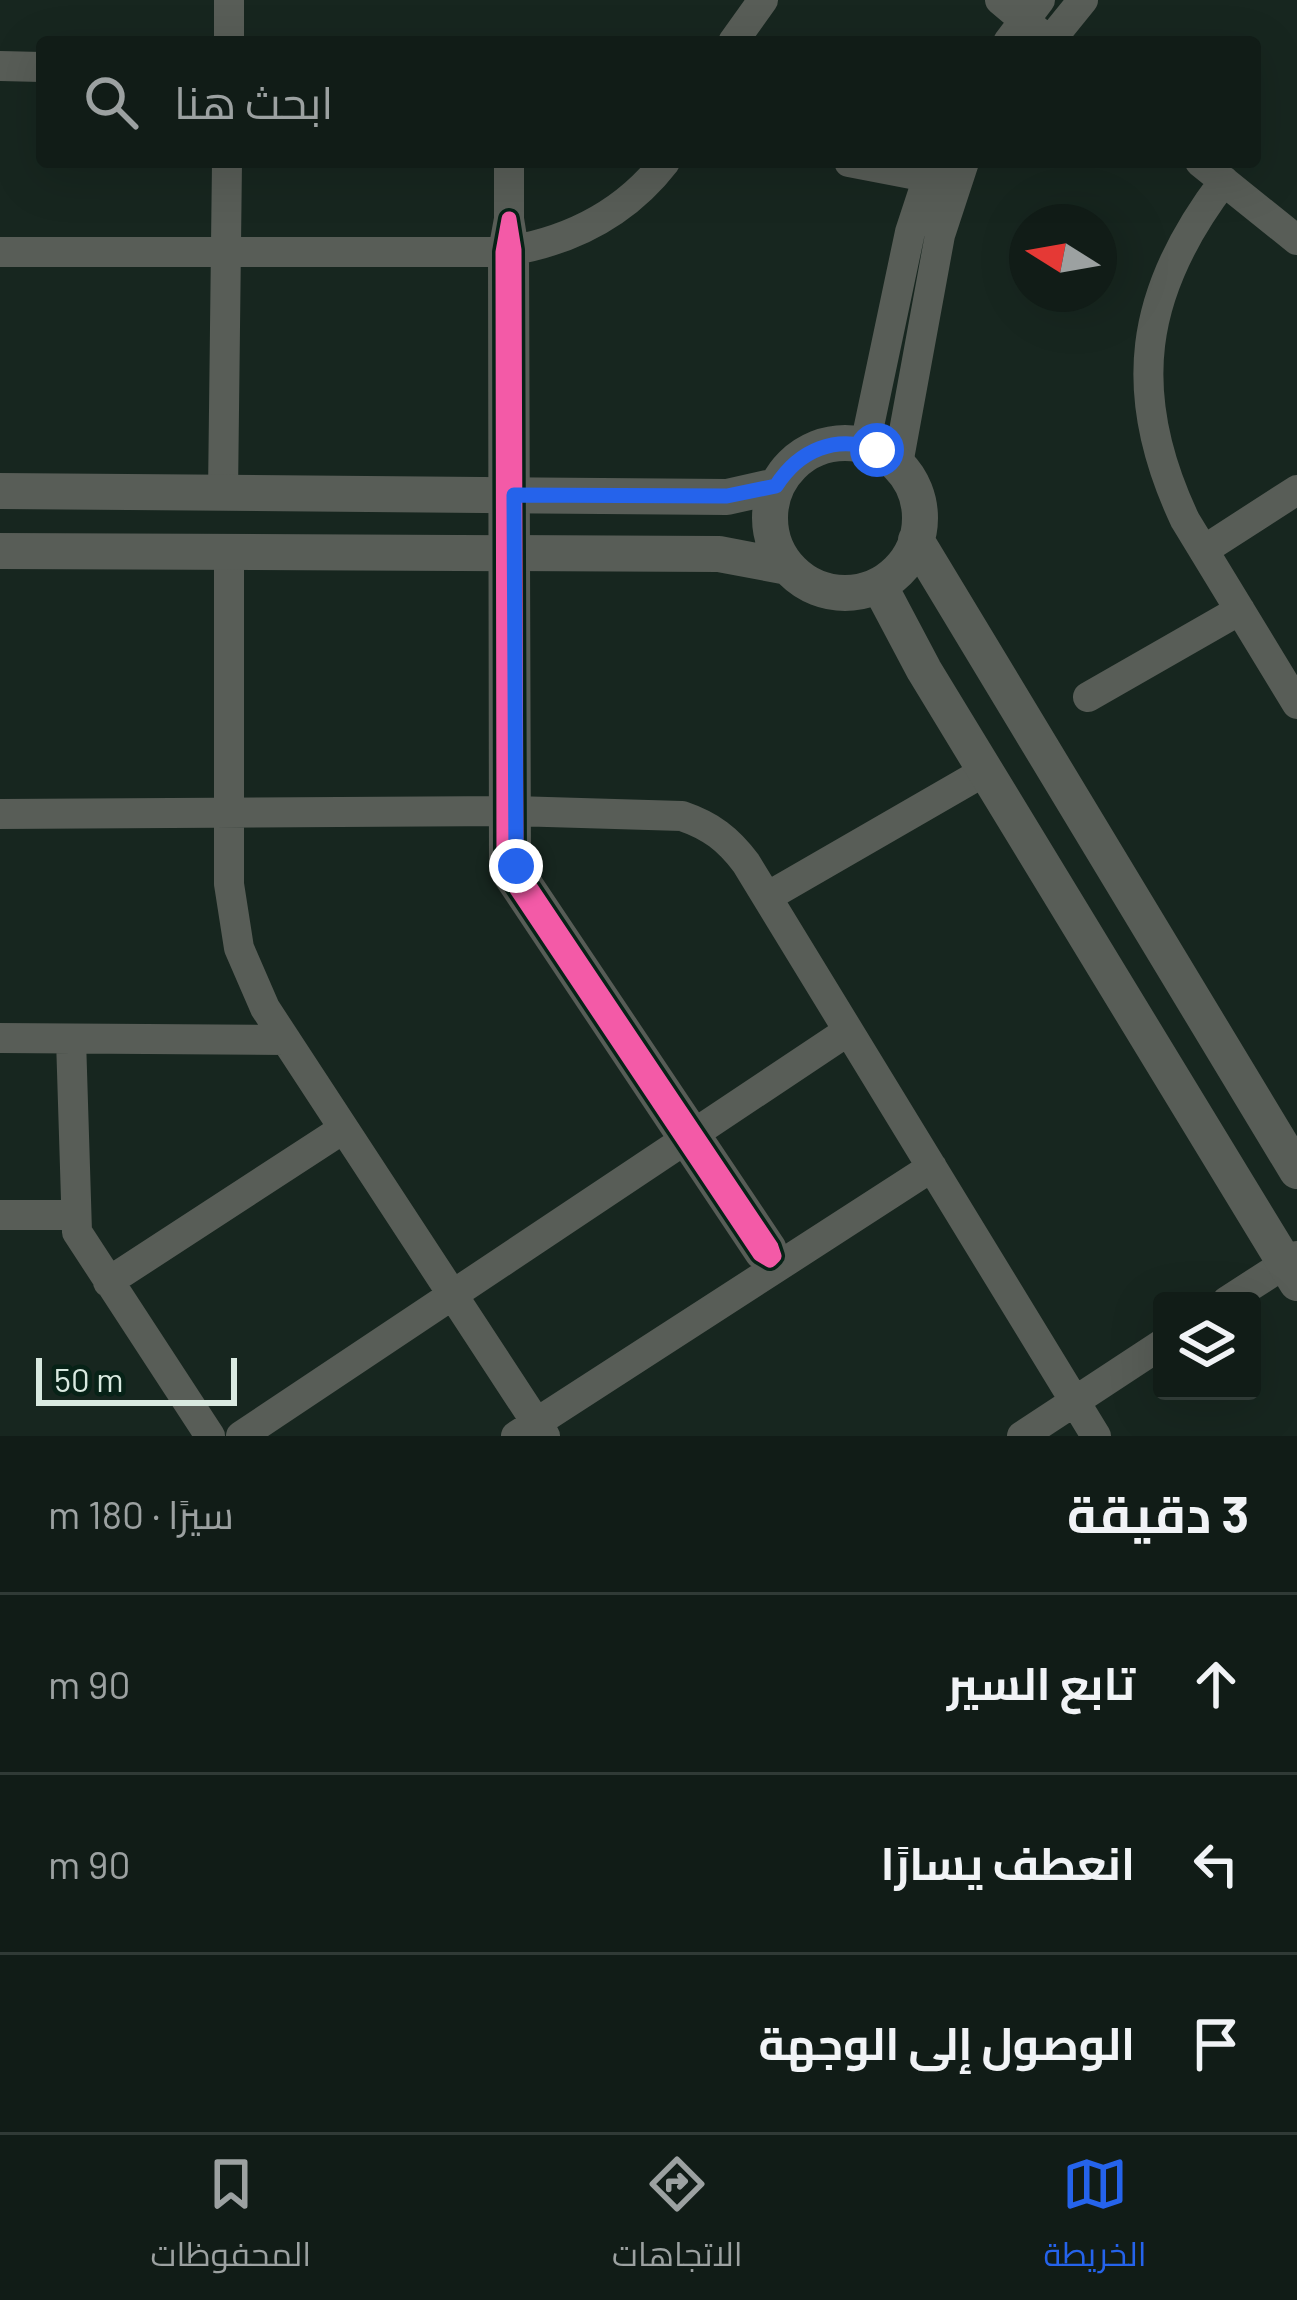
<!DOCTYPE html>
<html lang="ar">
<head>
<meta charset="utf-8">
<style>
  :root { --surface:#111c17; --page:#1e2924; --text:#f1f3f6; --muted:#9ca1a1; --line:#303a36; --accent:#2563eb }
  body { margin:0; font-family:Barlow,Cairo,sans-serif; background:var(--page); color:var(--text); direction:rtl }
  .controls { position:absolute; right:36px; bottom:36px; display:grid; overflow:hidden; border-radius:12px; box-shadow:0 12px 48px #0002 }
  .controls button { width:108px; height:108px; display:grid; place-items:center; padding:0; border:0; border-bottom:3px solid var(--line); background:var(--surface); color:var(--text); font:60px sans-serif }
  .compass { position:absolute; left:1009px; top:204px; width:108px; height:108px; border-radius:50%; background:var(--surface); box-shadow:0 12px 48px #0002; rotate:281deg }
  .scale { position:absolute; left:36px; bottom:30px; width:201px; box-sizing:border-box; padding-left:12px; border:6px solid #d9e9e0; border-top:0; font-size:33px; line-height:42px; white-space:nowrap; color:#d9e9e0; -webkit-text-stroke:9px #072217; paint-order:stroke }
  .stop { position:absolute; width:36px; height:36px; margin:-27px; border:9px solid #2563eb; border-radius:50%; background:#fff }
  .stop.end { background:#2563eb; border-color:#fff; box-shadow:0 3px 12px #0008 }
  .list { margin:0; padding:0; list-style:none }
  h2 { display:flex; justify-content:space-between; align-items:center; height:156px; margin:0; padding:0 48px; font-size:51px }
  h2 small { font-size:39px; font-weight:400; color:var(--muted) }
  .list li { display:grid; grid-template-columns:78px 1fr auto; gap:36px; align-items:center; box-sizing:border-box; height:180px; padding:0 48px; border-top:3px solid var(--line) }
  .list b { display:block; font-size:45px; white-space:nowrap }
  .list em { font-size:39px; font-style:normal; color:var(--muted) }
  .icon { flex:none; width:66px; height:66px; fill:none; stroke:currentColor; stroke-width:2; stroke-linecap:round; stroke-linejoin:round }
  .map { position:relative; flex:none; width:1297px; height:1436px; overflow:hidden; direction:ltr }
  .search { position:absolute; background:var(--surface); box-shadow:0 12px 48px #0002; left:36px; right:36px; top:36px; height:132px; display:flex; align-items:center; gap:30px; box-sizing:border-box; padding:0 42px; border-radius:12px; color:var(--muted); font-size:45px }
  .sheet { height:696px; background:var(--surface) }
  nav { display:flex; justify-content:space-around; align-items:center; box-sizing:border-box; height:168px; border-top:3px solid var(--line); background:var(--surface); font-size:33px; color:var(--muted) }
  nav a { display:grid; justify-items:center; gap:6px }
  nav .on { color:var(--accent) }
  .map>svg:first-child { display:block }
</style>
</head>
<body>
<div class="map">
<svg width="1297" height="1436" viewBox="0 0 1297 1436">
  <rect width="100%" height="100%" fill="#17261f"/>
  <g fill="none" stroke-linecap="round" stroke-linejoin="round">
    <path stroke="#585d57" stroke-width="30" d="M1000,0L1050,42
      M229,42V0
      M733,42L763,0
      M1008,42L1040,0
      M1049,42L1083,0
      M0,66L42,67
      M849,162L927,177
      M1200,162L1297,240
      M1224,181C1139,292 1125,393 1185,520L1297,704
      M509,219L514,250L516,866L771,1247L774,1256L770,1260L760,1254L504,870L503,252Z
      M509,219V162
      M0,252H503C569,242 624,215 665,162
      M865,445L910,232L933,162
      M898,464L940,235L964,162
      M223,493L227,162
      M1204,550L1297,490
      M229,552V884L239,948L265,1008L545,1436
      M1088,697L1240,610
      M0,814L514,811L682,816C711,826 728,839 746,863L1096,1436
      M767,897L987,770
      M0,1038L286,1040
      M71,1039L77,1232L210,1436
      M0,1215H64
      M108,1282L343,1129
      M1227,1301L1297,1256
      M241,1436L848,1031
      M516,1436L932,1167
      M1022,1436L1162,1344"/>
    <path stroke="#585d57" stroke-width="36" d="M770 518a75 75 0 1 1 150 0a75 75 0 1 1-150 0Z
      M0,491L727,497L776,486
      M916,540L1297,1171
      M0,551L719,554L788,567
      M879,585L924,670L1297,1283"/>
    <g stroke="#072217" stroke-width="22">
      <path id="cycleway" d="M509,219L514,250L516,866L771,1247L774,1256L770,1260L760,1254L504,870L503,252Z"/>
    </g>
    <use href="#cycleway" stroke="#f35aa7" stroke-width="15"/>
  </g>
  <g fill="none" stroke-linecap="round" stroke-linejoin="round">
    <path stroke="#2563eb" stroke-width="15" d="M516,866L514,495L727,496L776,486C799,450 836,434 877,450"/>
  </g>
</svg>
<div class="controls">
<button><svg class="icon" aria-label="layers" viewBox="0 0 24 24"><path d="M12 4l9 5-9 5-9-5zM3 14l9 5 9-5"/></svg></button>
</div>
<svg class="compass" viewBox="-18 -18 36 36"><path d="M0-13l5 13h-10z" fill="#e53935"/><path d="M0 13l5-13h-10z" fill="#9ca1a1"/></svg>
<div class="scale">50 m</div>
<div class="stop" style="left:877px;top:450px"></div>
<div class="stop end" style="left:516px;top:866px"></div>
<div class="search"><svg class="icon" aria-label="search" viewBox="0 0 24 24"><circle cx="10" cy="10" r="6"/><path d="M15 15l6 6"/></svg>ابحث هنا</div>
</div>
<section class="sheet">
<h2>3 دقيقة<small>سيرًا · 180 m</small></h2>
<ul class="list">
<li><svg class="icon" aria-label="ahead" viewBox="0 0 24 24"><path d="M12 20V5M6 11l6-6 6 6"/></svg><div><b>تابع السير</b></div><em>90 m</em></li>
<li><svg class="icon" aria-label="left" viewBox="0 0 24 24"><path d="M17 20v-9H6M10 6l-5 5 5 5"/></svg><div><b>انعطف يسارًا</b></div><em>90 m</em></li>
<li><svg class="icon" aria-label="arrive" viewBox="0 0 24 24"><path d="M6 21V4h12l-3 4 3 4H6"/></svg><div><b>الوصول إلى الوجهة</b></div></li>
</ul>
</section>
<nav>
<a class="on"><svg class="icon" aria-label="map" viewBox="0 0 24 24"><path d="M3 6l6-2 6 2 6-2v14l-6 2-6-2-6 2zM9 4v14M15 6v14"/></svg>الخريطة</a>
<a><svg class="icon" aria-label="directions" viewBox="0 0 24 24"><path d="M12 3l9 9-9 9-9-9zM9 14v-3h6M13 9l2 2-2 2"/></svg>الاتجاهات</a>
<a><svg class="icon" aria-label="saved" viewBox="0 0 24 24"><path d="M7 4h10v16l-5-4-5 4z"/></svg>المحفوظات</a>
</nav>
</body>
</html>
